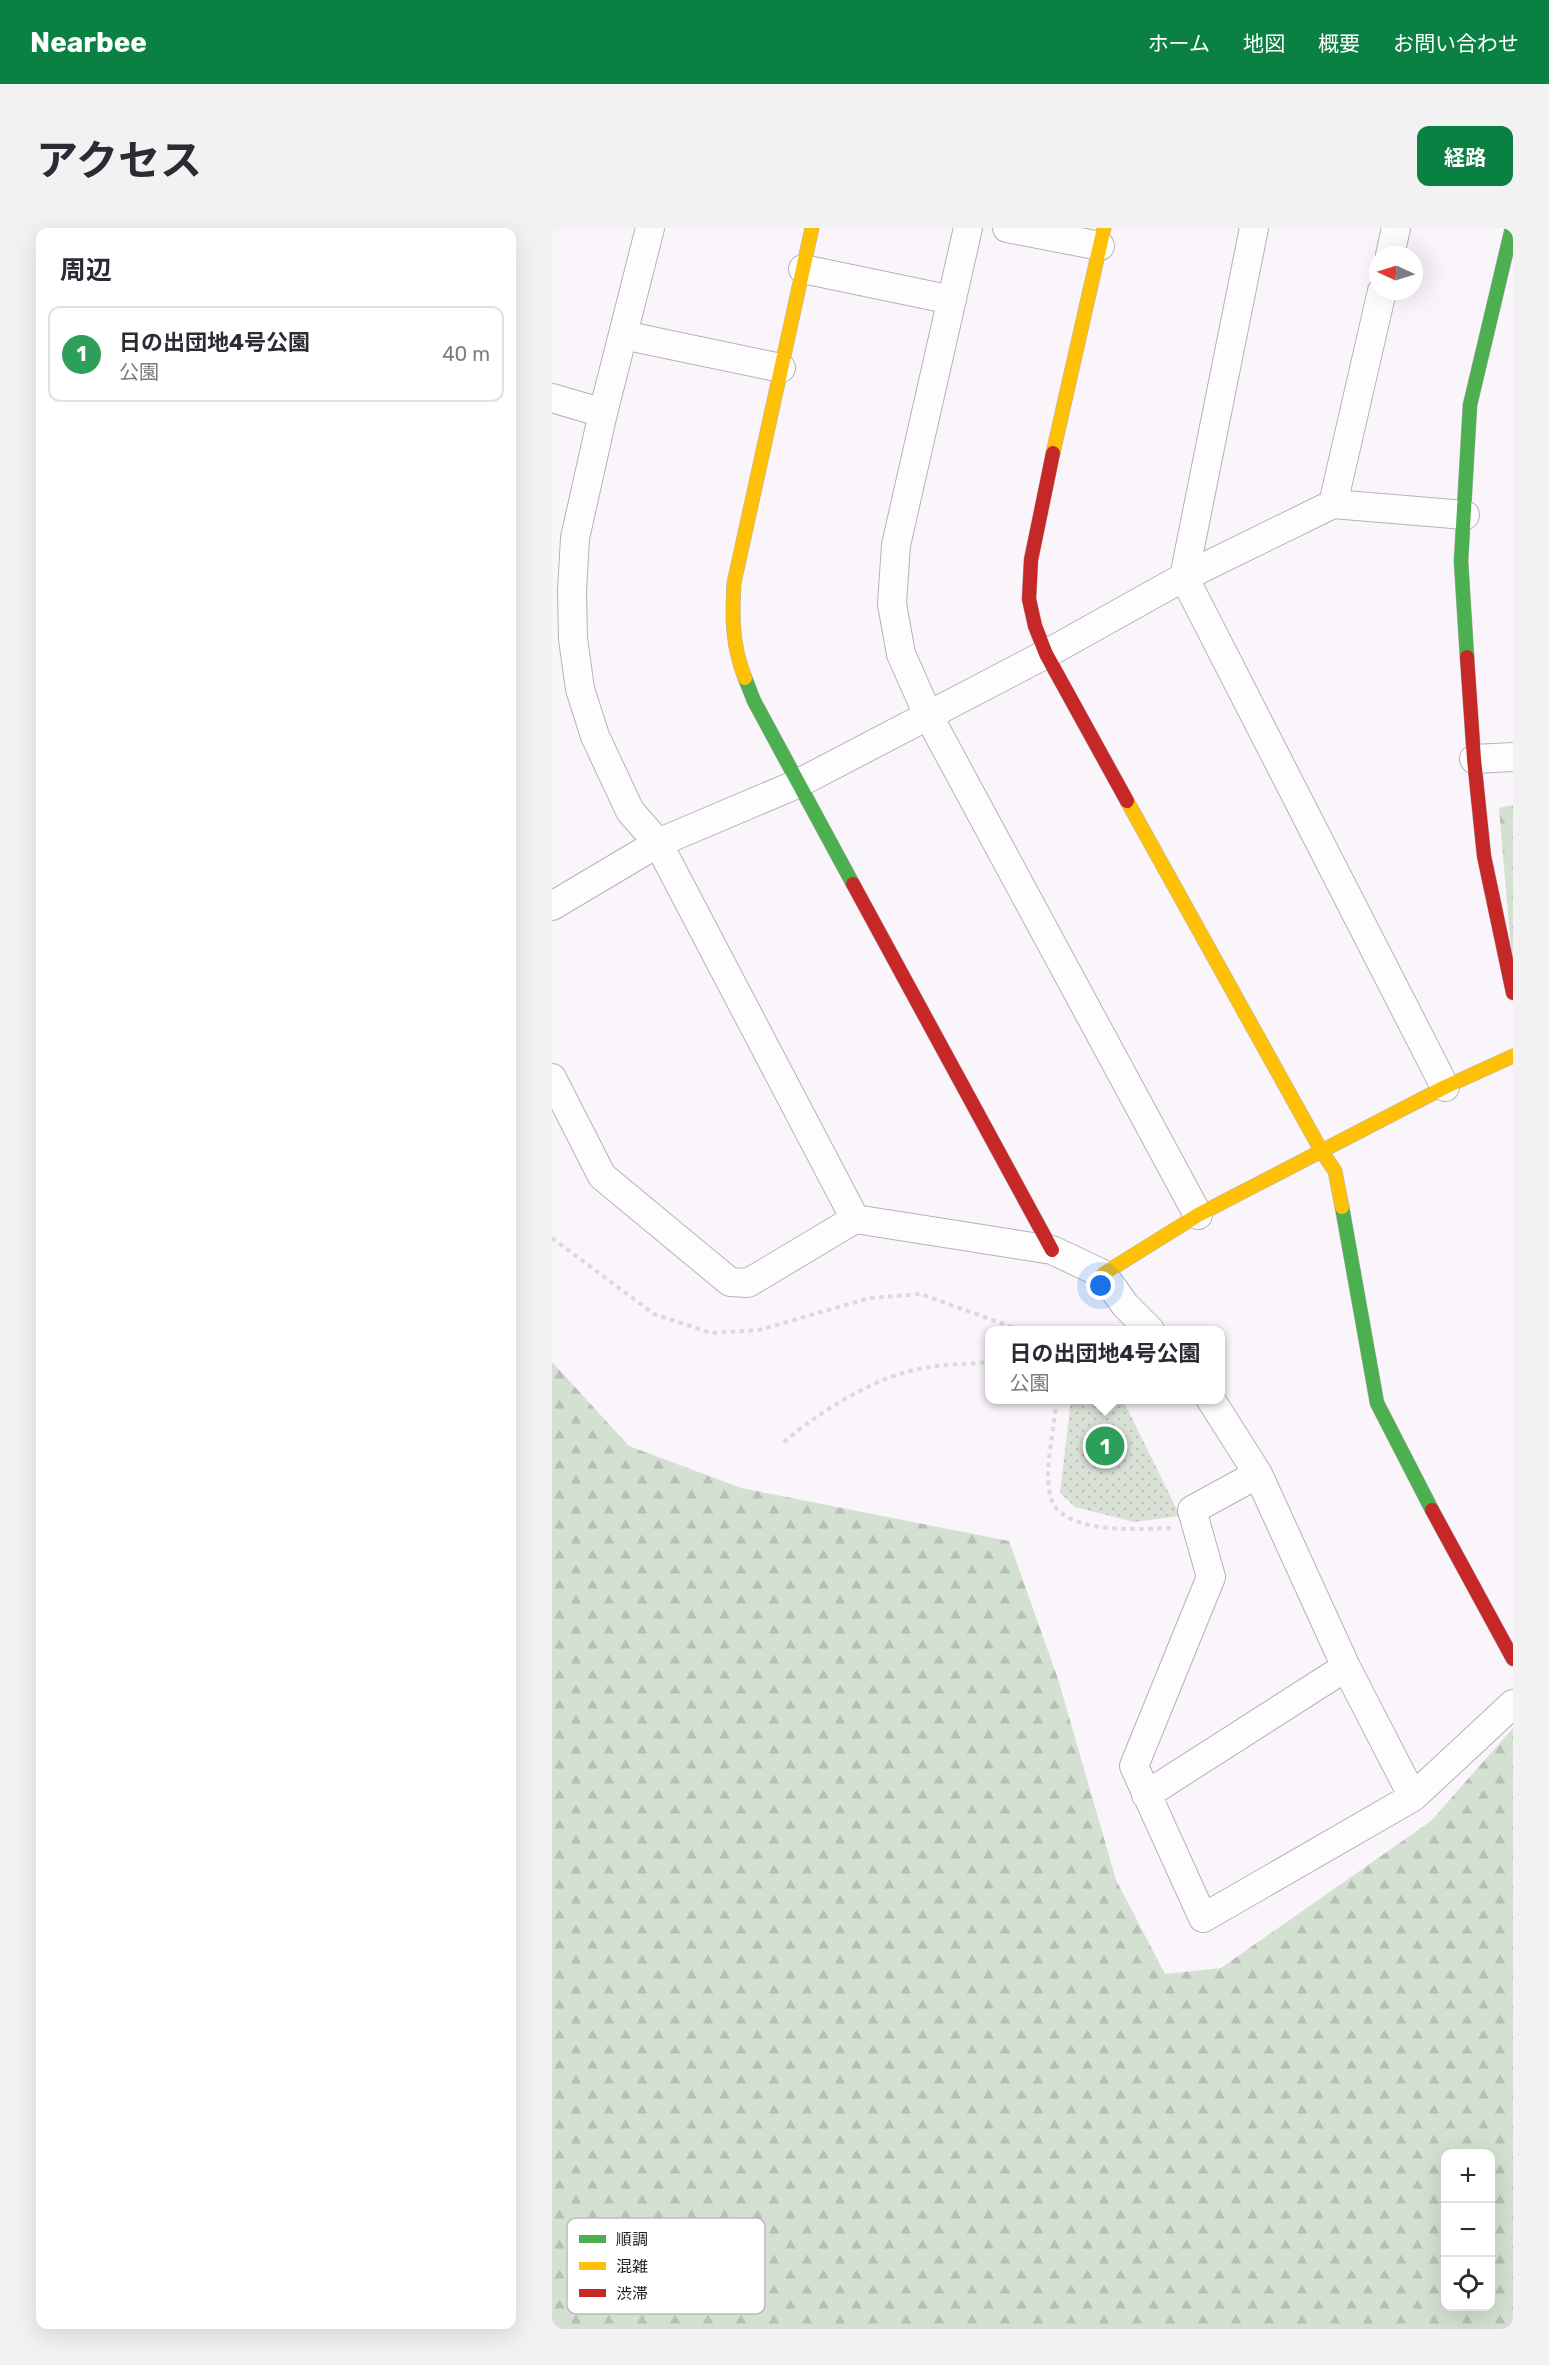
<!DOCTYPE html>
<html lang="ja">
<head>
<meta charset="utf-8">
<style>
  :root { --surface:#fff; --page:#f2f2f3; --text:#2b2b33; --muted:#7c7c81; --line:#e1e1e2; --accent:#0b8043 }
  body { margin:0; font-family:Rubik,"Noto Sans JP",sans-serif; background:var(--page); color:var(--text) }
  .controls { position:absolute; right:18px; bottom:18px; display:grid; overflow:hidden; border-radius:12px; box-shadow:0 6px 24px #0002 }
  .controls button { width:54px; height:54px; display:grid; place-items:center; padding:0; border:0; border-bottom:2px solid var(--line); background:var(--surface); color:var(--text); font:30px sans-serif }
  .compass { position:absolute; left:817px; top:18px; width:54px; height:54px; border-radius:50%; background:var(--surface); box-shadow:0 6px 24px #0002; rotate:274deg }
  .you { position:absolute; left:549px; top:1058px; width:21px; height:21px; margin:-15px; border:4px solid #fff; border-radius:50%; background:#1a73e8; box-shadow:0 0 0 9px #1a73e833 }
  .badge { display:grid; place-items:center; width:39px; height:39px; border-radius:50%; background:var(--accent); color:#fff; font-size:20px; font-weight:700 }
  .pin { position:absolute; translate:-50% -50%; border:3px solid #fff; box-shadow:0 2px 6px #0006 }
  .popup { position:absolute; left:433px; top:1098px; width:240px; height:78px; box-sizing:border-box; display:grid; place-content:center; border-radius:12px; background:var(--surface); filter:drop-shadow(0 2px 4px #0005); font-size:20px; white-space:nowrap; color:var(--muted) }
  .popup b { font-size:22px; color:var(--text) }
  .popup::after { content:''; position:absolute; left:50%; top:100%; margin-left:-12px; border:12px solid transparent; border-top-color:var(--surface) }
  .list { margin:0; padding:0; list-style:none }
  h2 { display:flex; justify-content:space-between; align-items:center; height:78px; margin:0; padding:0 24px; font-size:26px }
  h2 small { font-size:20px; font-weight:400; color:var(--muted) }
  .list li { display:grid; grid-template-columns:39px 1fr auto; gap:18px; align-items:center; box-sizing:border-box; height:96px; margin:0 12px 12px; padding:0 12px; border:2px solid var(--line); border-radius:12px }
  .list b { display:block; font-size:22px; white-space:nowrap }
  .list p { margin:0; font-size:20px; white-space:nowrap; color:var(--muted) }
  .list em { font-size:20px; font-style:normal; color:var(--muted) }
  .icon { flex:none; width:33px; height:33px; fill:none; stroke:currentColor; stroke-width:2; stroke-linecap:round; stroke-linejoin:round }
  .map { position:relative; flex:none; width:961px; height:2101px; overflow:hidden; border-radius:12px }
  header { display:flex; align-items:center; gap:36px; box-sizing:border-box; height:84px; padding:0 30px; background:var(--accent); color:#fff }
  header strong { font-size:28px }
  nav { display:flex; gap:33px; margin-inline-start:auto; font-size:21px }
  .intro { display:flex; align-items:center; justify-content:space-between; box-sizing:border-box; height:144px; padding:0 36px }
  h1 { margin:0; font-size:42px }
  .button { padding:15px 27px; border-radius:12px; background:var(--accent); color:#fff; font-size:21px; font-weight:700 }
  main { display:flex; gap:36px; padding:0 36px }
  aside { flex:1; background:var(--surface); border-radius:12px; box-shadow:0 6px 24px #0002 }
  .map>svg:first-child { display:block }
</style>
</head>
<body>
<header>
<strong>Nearbee</strong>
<nav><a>ホーム</a><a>地図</a><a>概要</a><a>お問い合わせ</a></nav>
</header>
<div class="intro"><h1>アクセス</h1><a class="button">経路</a></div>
<main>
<aside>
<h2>周辺<small></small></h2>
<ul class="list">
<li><span class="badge" style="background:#2e9e5b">1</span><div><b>日の出団地4号公園</b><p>公園</p></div><em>40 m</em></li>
</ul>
</aside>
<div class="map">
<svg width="961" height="2101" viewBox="0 0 961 2101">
  <defs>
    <pattern id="green-dots" width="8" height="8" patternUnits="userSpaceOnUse" patternTransform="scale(1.5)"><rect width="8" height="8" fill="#d9e1d7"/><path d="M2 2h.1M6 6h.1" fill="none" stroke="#bac1b8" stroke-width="1.8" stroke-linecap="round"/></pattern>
    <pattern id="forest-firs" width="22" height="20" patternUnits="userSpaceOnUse" patternTransform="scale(1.5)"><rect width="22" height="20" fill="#d4e0d2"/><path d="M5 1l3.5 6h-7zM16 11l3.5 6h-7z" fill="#b6c0b4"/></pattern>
  </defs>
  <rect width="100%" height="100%" fill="#faf4fb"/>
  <path fill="url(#green-dots)" d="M519,1172H571L628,1288L582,1294L523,1279L508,1265Z"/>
  <path fill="url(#forest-firs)" fill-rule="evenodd" d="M961,577V744L947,580Z
    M0,1134L77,1218L189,1260L457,1313L506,1451L564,1652L613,1746L669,1740L879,1593L961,1500V2101H0ZM894,1926H939V2078H894Z"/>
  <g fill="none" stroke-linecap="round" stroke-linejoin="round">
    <g stroke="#b6b2b7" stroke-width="30">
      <path id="street" d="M98,0L51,185L23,310L20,363L21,411L28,461L43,508L78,583L106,615L303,991
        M416,0L344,317L340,376L349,426L376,487L646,987
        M455,0L548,18
        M702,0L632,349L893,859
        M838,27L844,0
        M251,41L400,72
        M71,107L229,140
        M0,170L51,185
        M781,276L830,63
        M922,531L961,529
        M0,678L106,615L245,556L494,426L632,349L781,276L913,287
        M0,850L50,948L178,1054L196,1055L303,991L500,1022L551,1046L573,1077L598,1102
        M659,1172L706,1246L794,1439L861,1569L961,1476
        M706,1246L640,1282L659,1349L582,1538L651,1690L861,1569
        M594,1567L794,1439"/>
    </g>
    <g stroke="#b6b2b7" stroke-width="15">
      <path id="fast" d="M915,429L909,333L918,177L960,0
        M193,450L202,473L301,656
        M790,979L825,1175L880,1282"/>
    </g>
    <g stroke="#b6b2b7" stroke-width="15">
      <path id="slow" d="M501,225L552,0
        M193,450C180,417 180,391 182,355L260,0
        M575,573L770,924L783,943L790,979
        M551,1046L646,987L893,859L961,828"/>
    </g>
    <g stroke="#b6b2b7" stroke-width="15">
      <path id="jam" d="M501,225L479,332L477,371L483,398L494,426L575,573
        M915,429L922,531L932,628L961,765
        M301,656L500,1022
        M880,1282L961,1431"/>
    </g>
    <path stroke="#dbd9dc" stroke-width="4" stroke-dasharray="4.5 4.5" stroke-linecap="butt" d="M0,1010L102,1086L159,1105L207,1102L318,1070L369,1066L468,1102
      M504,1172C503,1196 497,1220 496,1245C496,1255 497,1272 504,1280C527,1306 588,1301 619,1300
      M232,1214C269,1182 329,1145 378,1139C397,1136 418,1136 438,1134"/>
    <use href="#street" stroke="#fefdfe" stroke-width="28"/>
    <use href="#fast" stroke="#4caf50" stroke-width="14"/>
    <use href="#slow" stroke="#ffc107" stroke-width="14"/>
    <use href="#jam" stroke="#c62828" stroke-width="14"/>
  </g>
  <rect x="15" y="1990" width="198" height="96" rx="9" fill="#fff" stroke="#bdbcbd" stroke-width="1.5"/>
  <rect x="27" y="2007" width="27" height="8" fill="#4caf50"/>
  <rect x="27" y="2034" width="27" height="8" fill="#ffc107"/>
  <rect x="27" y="2061" width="27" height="8" fill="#c62828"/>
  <g font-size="16" fill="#231e24">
    <text x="64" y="2017">順調</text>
    <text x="64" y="2044">混雑</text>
    <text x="64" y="2071">渋滞</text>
  </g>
</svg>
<div class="controls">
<button>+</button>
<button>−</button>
<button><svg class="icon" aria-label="locate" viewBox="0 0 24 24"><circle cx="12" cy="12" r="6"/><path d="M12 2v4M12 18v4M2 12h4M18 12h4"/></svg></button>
</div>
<svg class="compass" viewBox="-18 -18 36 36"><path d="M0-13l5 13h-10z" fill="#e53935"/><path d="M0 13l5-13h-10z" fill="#7c7c81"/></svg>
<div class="you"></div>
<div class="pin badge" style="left:553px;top:1218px;background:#2e9e5b">1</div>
<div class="popup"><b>日の出団地4号公園</b>公園</div>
</div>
</main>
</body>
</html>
